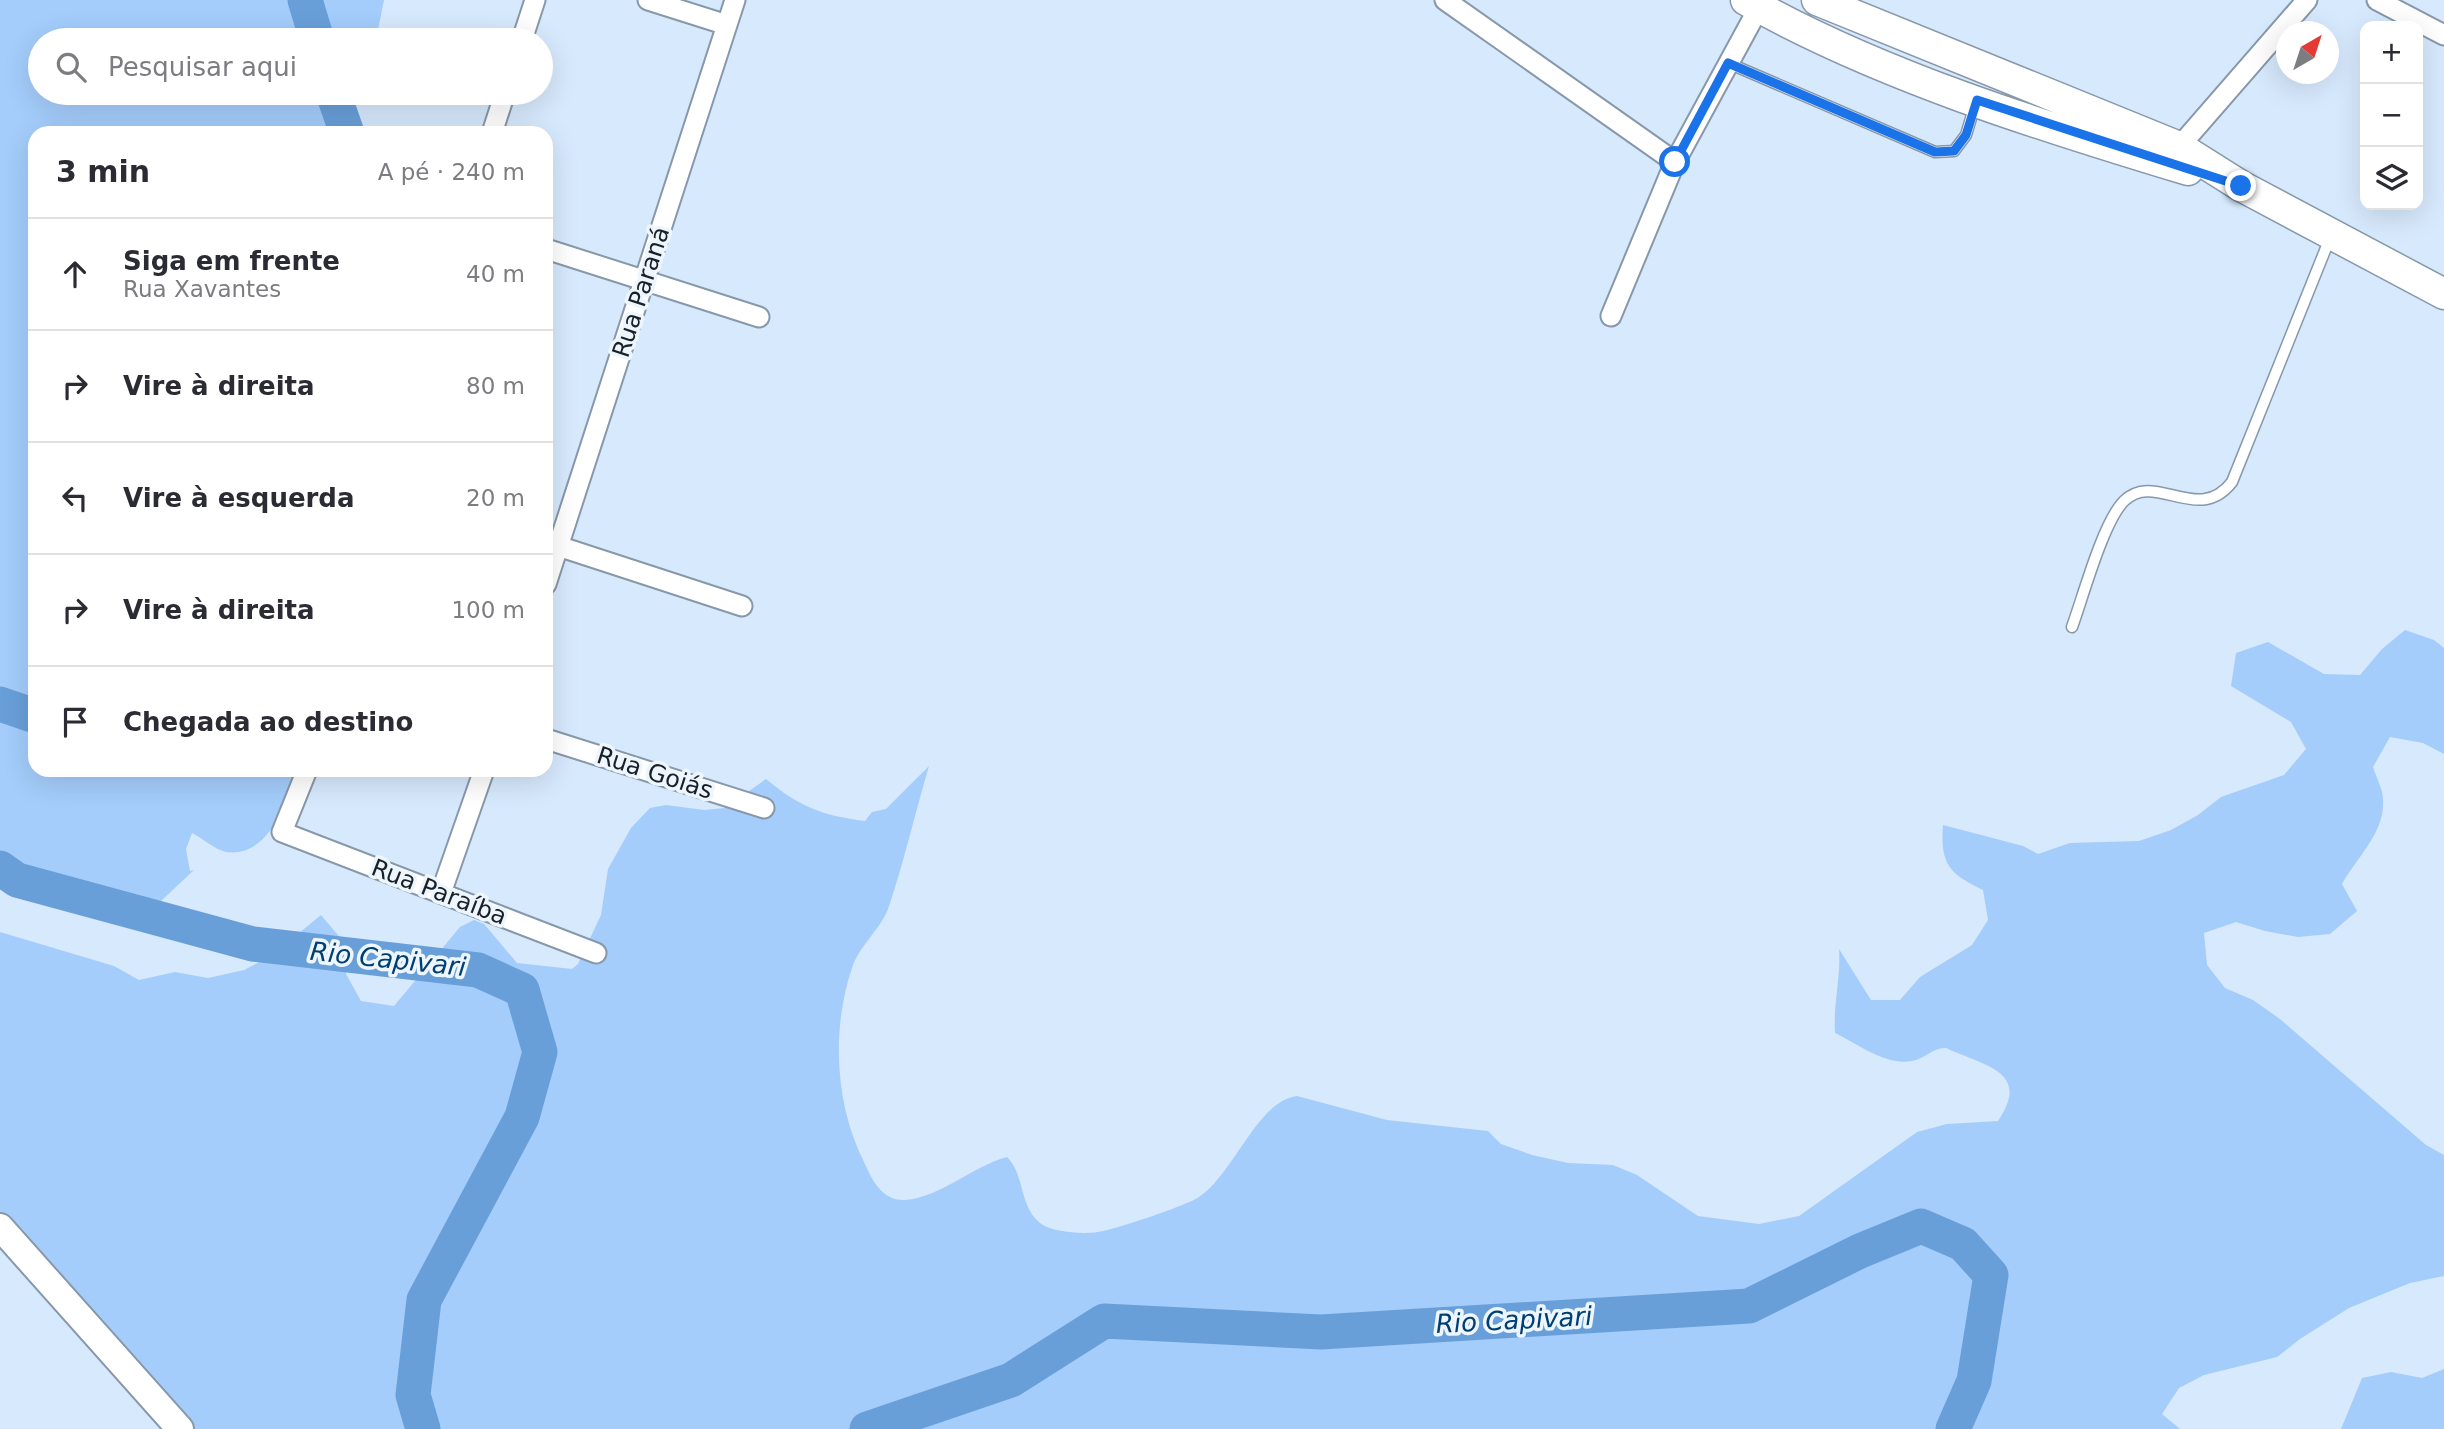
<!DOCTYPE html>
<html lang="pt">
<head>
<meta charset="utf-8">
<style>
  :root { --surface:#fff; --page:#f7f7f7; --text:#2b2b33; --muted:#7c7c81; --line:#e1e1e2 }
  body { margin:0; font-family:"DejaVu Sans",sans-serif; background:var(--page); color:var(--text) }
  .controls { position:absolute; right:21px; top:21px; display:grid; overflow:hidden; border-radius:14px; box-shadow:0 7px 28px #0002 }
  .controls button { width:63px; height:63px; display:grid; place-items:center; padding:0; border:0; border-bottom:2px solid var(--line); background:var(--surface); color:var(--text); font:35px sans-serif }
  .compass { position:absolute; left:2276px; top:21px; width:63px; height:63px; border-radius:50%; background:var(--surface); box-shadow:0 7px 28px #0002; rotate:39deg }
  .stop { position:absolute; width:21px; height:21px; margin:-16px; border:5px solid #1a73e8; border-radius:50%; background:#fff }
  .stop.end { background:#1a73e8; border-color:#fff; box-shadow:0 2px 7px #0008 }
  .list { margin:0; padding:0; list-style:none }
  h2 { display:flex; justify-content:space-between; align-items:center; height:91px; margin:0; padding:0 28px; font-size:30px }
  h2 small { font-size:23px; font-weight:400; color:var(--muted) }
  .list li { display:grid; grid-template-columns:46px 1fr auto; gap:21px; align-items:center; box-sizing:border-box; height:112px; padding:0 28px; border-top:2px solid var(--line) }
  .list b { display:block; font-size:26px; white-space:nowrap }
  .list p { margin:0; font-size:23px; white-space:nowrap; color:var(--muted) }
  .list em { font-size:23px; font-style:normal; color:var(--muted) }
  .icon { flex:none; width:38px; height:38px; fill:none; stroke:currentColor; stroke-width:2; stroke-linecap:round; stroke-linejoin:round }
  .map { position:relative; flex:none; width:2444px; height:1429px; overflow:hidden }
  .search { position:absolute; background:var(--surface); box-shadow:0 7px 28px #0002; left:28px; top:28px; width:525px; height:77px; display:flex; align-items:center; gap:18px; box-sizing:border-box; padding:0 24px; border-radius:38px; color:var(--muted); font-size:26px }
  .panel { position:absolute; background:var(--surface); box-shadow:0 7px 28px #0002; left:28px; top:126px; width:525px; height:651px; border-radius:21px }
  .map>svg:first-child { display:block }
</style>
</head>
<body>
<div class="map">
<svg width="2444" height="1429" viewBox="0 0 2444 1429">
  <rect width="100%" height="100%" fill="#d7e9fd"/>
  <path fill="#a4cdfb" d="M0,0H384L376,40H40V93H356L352,116L355,133H35V770H295C288,801 269,858 226,852C216,850 202,838 192,833L186,849L190,871L194,870L161,901L129,911L34,891L0,878Z
    M2405,630L2434,640L2444,648V754L2423,743L2390,737L2373,767C2376,777 2383,789 2383,800C2385,833 2357,857 2342,884L2357,911L2330,934L2298,937L2265,931L2236,922L2204,933L2207,965L2225,988L2253,1000L2280,1019L2426,1145L2444,1155V1276L2410,1283L2349,1308L2300,1339L2277,1357L2204,1375L2179,1388L2162,1414L2180,1429H180L60,1293L32,1241L0,1229V932L114,966L139,980L175,972L208,978L244,970L271,956L321,915L343,941L346,974L361,1001L394,1006L460,927L474,920L484,924L517,963L572,969L578,964L601,915L608,869L631,828L650,808L666,805L704,810L725,808L766,779C798,806 823,816 865,821L872,812L886,809L929,766C915,813 904,862 888,909C880,930 859,946 852,968C831,1030 835,1106 865,1164C873,1182 883,1201 905,1200C941,1197 971,1167 1007,1157C1025,1175 1019,1206 1040,1223C1053,1233 1088,1235 1103,1231C1119,1228 1188,1205 1199,1197C1234,1174 1257,1101 1297,1096L1387,1120L1488,1131L1501,1144L1532,1155L1568,1163L1613,1165L1637,1175L1698,1216L1759,1224L1799,1216L1917,1132L1947,1124L1998,1121C2032,1071 1984,1066 1946,1048C1933,1048 1928,1056 1916,1060C1888,1068 1860,1045 1835,1033C1833,1004 1841,978 1839,949L1871,1000H1900L1920,977L1972,945L1988,920L1983,890C1949,874 1940,864 1943,825L2023,846L2038,854L2070,843L2139,841L2171,830L2198,815L2221,797L2284,775L2306,749L2291,722L2231,686L2236,653L2268,642L2324,674L2360,675L2382,649Z
    M2444,1369V1429H2341L2362,1378L2391,1372L2422,1378Z"/>
  <g fill="none" stroke-linecap="round" stroke-linejoin="round">
    <path stroke="#699fd9" stroke-width="35" d="M305,0L317,40
      M333,93L347,133
      M0,704L35,716
      M0,868L17,880L253,944L478,970L522,990L540,1052L522,1117L424,1300L413,1395L423,1429
      M867,1429L1011,1380L1104,1321L1321,1332L1749,1306L1860,1251L1921,1226L1963,1244L1991,1275L1974,1381L1953,1429"/>
    <g stroke="#8798aa" stroke-width="13">
      <path id="lane" d="M1728,63L1935,152L1954,151L1966,135L1975,105
        M2072,627C2083,597 2103,522 2124,501C2155,470 2198,526 2232,482L2330,238"/>
    </g>
    <g stroke="#8798aa" stroke-width="23">
      <path id="street" d="M648,0L727,25
        M1445,0L1675,162
        M2377,0L2444,35
        M522,40L535,0
        M492,133L505,93
        M2174,157L2179,147L2307,0
        M546,249L759,317
        M1611,316L1675,162L1763,0
        M558,546L742,606
        M546,584L735,0
        M546,739L764,808
        M307,770L282,832L596,953
        M441,893L484,770"/>
    </g>
    <g stroke="#8798aa" stroke-width="30">
      <path id="secondary" d="M0,1227L180,1429"/>
    </g>
    <g stroke="#8798aa" stroke-width="33">
      <path id="primary" d="M1746,0C1878,75 2042,126 2188,170
        M1817,0L2179,147L2241,186L2444,294"/>
    </g>
    <use href="#lane" stroke="#fff" stroke-width="10"/>
    <use href="#street" stroke="#fff" stroke-width="19"/>
    <use href="#secondary" stroke="#fff" stroke-width="26"/>
    <use href="#primary" stroke="#fff" stroke-width="30"/>
  </g>
  <g fill="none" stroke-linecap="round" stroke-linejoin="round">
    <path stroke="#1a73e8" stroke-width="9" d="M1675,162L1728,63L1935,152L1954,151L1966,135L1977,100L2241,186"/>
  </g>
  <g text-anchor="middle" dominant-baseline="central" stroke-width="7" stroke-linejoin="round" paint-order="stroke">
    <g font-size="24" fill="#1a2027" stroke="#edf5fd">
      <text transform="translate(641 292) rotate(-72)">Rua Paraná</text>
      <text transform="translate(655 773) rotate(18)">Rua Goiás</text>
      <text transform="translate(439 892) rotate(21)">Rua Paraíba</text>
    </g>
    <g font-size="26" font-style="italic" fill="#003f73" stroke="#edf5fd">
      <text transform="translate(388 959) rotate(6)">Rio Capivari</text>
      <text transform="translate(1514 1320) rotate(-3)">Rio Capivari</text>
    </g>
  </g>
</svg>
<div class="controls">
<button>+</button>
<button>−</button>
<button><svg class="icon" aria-label="layers" viewBox="0 0 24 24"><path d="M12 4l9 5-9 5-9-5zM3 14l9 5 9-5"/></svg></button>
</div>
<svg class="compass" viewBox="-18 -18 36 36"><path d="M0-13l5 13h-10z" fill="#e53935"/><path d="M0 13l5-13h-10z" fill="#7c7c81"/></svg>
<div class="stop" style="left:1675px;top:162px"></div>
<div class="stop end" style="left:2241px;top:186px"></div>
<div class="search"><svg class="icon" aria-label="search" viewBox="0 0 24 24"><circle cx="10" cy="10" r="6"/><path d="M15 15l6 6"/></svg>Pesquisar aqui</div>
<section class="panel">
<h2>3 min<small>A pé · 240 m</small></h2>
<ul class="list">
<li><svg class="icon" aria-label="ahead" viewBox="0 0 24 24"><path d="M12 20V5M6 11l6-6 6 6"/></svg><div><b>Siga em frente</b><p>Rua Xavantes</p></div><em>40 m</em></li>
<li><svg class="icon" aria-label="right" viewBox="0 0 24 24"><path d="M7 20v-9h11M14 6l5 5-5 5"/></svg><div><b>Vire à direita</b></div><em>80 m</em></li>
<li><svg class="icon" aria-label="left" viewBox="0 0 24 24"><path d="M17 20v-9H6M10 6l-5 5 5 5"/></svg><div><b>Vire à esquerda</b></div><em>20 m</em></li>
<li><svg class="icon" aria-label="right" viewBox="0 0 24 24"><path d="M7 20v-9h11M14 6l5 5-5 5"/></svg><div><b>Vire à direita</b></div><em>100 m</em></li>
<li><svg class="icon" aria-label="arrive" viewBox="0 0 24 24"><path d="M6 21V4h12l-3 4 3 4H6"/></svg><div><b>Chegada ao destino</b></div></li>
</ul>
</section>
</div>
</body>
</html>
